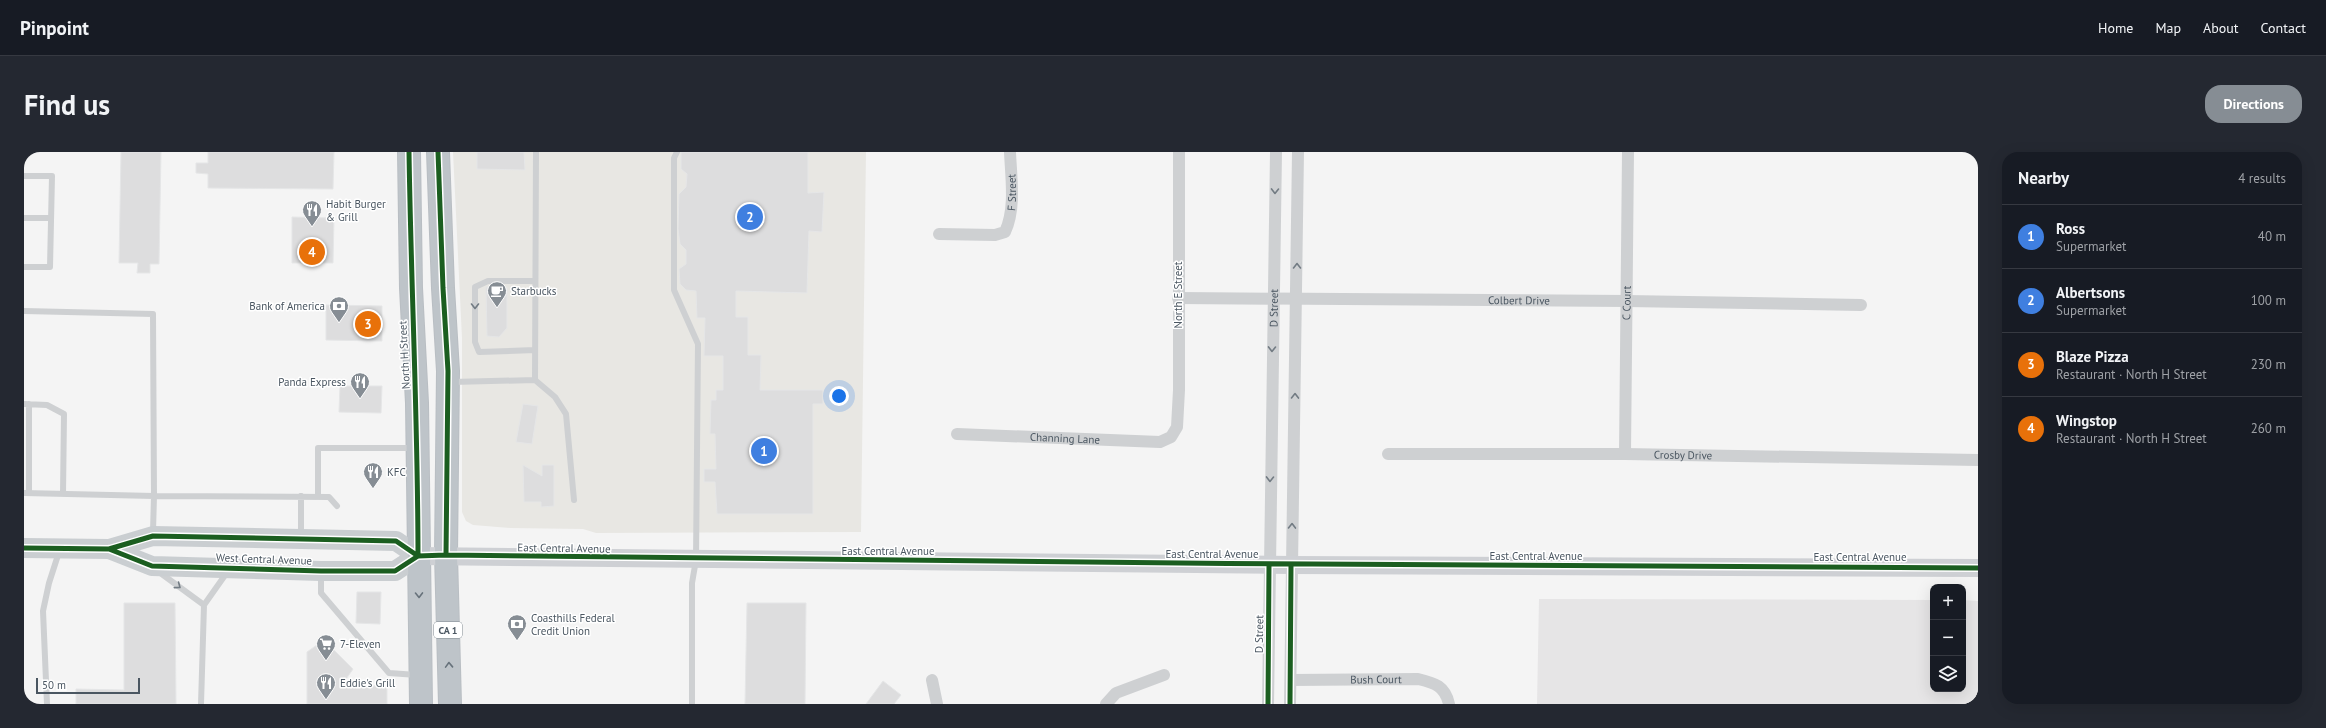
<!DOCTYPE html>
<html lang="en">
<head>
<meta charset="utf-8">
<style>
  :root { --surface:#171b24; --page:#242831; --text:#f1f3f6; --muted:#9ea1a6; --line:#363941; --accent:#868d94 }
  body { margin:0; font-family:"PT Sans",sans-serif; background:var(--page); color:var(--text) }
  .controls { position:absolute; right:12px; bottom:12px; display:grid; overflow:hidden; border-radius:8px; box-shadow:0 4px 16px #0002 }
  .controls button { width:36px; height:36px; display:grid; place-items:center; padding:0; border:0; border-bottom:1px solid var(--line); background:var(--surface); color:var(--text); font:20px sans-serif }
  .scale { position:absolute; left:12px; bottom:10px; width:104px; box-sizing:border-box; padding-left:4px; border:2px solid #4a5661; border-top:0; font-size:11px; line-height:14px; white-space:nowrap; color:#4a5661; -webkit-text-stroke:3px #fff; paint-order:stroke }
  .you { position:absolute; left:815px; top:244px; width:14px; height:14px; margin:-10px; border:3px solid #fff; border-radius:50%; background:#1a73e8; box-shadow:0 0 0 6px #1a73e833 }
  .badge { display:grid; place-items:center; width:26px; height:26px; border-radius:50%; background:var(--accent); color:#fff; font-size:13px; font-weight:700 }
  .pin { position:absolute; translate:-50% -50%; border:2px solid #fff; box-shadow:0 1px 4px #0006 }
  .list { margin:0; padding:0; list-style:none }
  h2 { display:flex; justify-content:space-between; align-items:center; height:52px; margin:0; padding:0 16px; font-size:17px }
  h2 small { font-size:13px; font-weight:400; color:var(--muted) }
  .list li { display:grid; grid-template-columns:26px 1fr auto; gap:12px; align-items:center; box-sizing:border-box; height:64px; padding:0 16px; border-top:1px solid var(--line) }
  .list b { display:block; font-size:15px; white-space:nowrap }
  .list p { margin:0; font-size:13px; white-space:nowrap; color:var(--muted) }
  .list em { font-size:13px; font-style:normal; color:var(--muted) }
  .icon { flex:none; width:22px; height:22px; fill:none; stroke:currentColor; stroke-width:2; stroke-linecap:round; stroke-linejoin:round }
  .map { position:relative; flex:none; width:1954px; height:552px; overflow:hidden; border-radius:16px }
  header { display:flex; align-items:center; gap:24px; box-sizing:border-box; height:56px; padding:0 20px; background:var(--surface); border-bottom:1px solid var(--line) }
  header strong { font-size:19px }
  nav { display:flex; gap:22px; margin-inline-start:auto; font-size:14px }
  .intro { display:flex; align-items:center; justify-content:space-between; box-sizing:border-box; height:96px; padding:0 24px }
  h1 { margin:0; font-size:28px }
  .button { padding:10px 18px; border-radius:16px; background:var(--accent); color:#fff; font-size:14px; font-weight:700 }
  main { display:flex; gap:24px; padding:0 24px }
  aside { flex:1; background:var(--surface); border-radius:16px; box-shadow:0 4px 16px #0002 }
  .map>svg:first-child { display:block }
</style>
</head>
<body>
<header>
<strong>Pinpoint</strong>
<nav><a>Home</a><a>Map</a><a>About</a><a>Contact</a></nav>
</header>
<div class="intro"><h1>Find us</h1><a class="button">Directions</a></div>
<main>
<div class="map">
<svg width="1954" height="552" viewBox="0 0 1954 552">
  <rect width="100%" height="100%" fill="#f4f4f4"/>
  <path fill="#e8e7e3" d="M429,0H842L837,380L572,381L559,377L486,376L449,373L442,369L438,360V186Z"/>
  <path fill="#e6e5e6" d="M1515,447L1909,448V537H1939V448L1954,449V552H1513Z"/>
  <path fill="#ddddde" stroke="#e5e6e7" d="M97,0H137L135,112H126V121H113L114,111H95Z
    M184,0H310L309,37L184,36V22L172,21V11H184Z
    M453,0H500L501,18L453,17Z
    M657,0H784V41L800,40L798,80L785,79L783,141L712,139V165H724V203H737L736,238H799V252H789V362H693L691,330H680V317H692L691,282H686L687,248H692V238H699V204H680L681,166H673L672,139L662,138L656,132L655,117L662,112V98L656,92L654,77L655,42L662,35L663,22L657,17Z
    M268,65L310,66L309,111H268Z
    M462,135L483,136V176L475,185L463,184Z
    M302,153L358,154V189L302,188Z
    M316,234H358L357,261L315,260Z
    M499,252L514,254L508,292L492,290Z
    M499,313L518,324V313H530V354L517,355V350H500Z
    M333,440H357L356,472L332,471Z
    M100,451H151L152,552H52V537L100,538Z
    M723,451H782L781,552H721Z
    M300,488L329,517L318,533L363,534V552H283V500Z
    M859,529L877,543L870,552H842Z"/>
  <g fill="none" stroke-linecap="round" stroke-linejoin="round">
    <g stroke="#b9bec3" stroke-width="24">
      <path id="highway" d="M385,0L387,136L393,251L397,552
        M414,0L419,136L424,219L422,403L426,552"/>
    </g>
    <path stroke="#ced0d2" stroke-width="6" d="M653,0L650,6V138L674,192L672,408L668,431V552
      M0,24H28L26,115H0
      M0,66H27
      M0,159L129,162L130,344L305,345L313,354
      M511,198L455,200L451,190V135L464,129H511
      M511,228L512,0
      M428,230L511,228L531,245L542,262L550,348
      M0,252L23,253L40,262L39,342
      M5,252V341
      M0,341L130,344L129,380
      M277,344V385
      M294,345V296H389
      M135,420L180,453
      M297,421V441L365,521L393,523
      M23,552L19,459L25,431L35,400
      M177,552L180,453L204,419"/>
    <g stroke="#ced0d2" stroke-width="12">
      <path id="s1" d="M915,82L971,83L981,80C992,57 987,25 986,0"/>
      <path id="s2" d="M1154,146L1603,149L1837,153"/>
      <path id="s3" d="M933,282L1136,290L1147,285L1153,275L1155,238V0"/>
      <path id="s4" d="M1364,302H1601L1954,308"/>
      <path id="s5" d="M1601,302L1604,0"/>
      <path d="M908,528L913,552"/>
      <path id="s6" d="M1267,528L1394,527C1411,531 1421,534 1425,552"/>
      <path d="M1082,552L1092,541L1140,523"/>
      <path id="s7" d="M1244,552L1252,0"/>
      <path d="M1266,552L1274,0"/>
    </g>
    <path stroke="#ced0d4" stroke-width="18" d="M394,404L1267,413L1954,416"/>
    <path stroke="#caced1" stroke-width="20" d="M0,396L85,397L129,384L372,389L394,404L371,419H297L128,414L85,397"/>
    <use href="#highway" stroke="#bec4c9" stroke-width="22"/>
    <g stroke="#fff" stroke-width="8">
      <path id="cycleway" d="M385,0C387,135 394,269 394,404
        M414,0L419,136L424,219L422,403
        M0,396L85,397L129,384L372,389L394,404
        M85,397L128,414L297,419H371L394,404L422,403C933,410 1443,414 1954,416
        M1244,552L1245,412
        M1266,552L1267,413"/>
    </g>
    <use href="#cycleway" stroke="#1b5e20" stroke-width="5"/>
  </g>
  <defs><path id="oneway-chevron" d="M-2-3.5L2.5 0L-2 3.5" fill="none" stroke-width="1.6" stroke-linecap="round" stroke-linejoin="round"/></defs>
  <g stroke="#727b83">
    <use href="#oneway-chevron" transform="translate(1251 39) rotate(91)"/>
    <use href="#oneway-chevron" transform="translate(1273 114) rotate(-90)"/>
    <use href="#oneway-chevron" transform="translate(451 154) rotate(90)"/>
    <use href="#oneway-chevron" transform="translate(1248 197) rotate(91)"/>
    <use href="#oneway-chevron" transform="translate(1271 244) rotate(-89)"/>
    <use href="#oneway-chevron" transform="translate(1246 327) rotate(91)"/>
    <use href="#oneway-chevron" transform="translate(1268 374) rotate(-89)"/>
    <use href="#oneway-chevron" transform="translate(154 434) rotate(37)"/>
  </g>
  <g stroke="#67727b">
    <use href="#oneway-chevron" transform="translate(395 443) rotate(89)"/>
    <use href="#oneway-chevron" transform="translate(425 513) rotate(-92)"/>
  </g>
  <defs>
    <g id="restaurant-pin" transform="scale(1)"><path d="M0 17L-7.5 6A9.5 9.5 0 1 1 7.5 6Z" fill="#868d94" stroke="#fff"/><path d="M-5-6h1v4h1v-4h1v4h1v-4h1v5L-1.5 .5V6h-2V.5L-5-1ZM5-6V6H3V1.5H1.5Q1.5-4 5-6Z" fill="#fff"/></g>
    <g id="cafe-pin" transform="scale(1)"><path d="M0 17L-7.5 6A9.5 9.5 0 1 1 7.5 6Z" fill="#868d94" stroke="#fff"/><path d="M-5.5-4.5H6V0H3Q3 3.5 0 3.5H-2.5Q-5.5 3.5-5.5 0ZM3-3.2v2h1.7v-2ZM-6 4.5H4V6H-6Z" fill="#fff"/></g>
    <g id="bank-pin" transform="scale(1)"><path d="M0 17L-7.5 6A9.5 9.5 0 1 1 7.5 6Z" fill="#868d94" stroke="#fff"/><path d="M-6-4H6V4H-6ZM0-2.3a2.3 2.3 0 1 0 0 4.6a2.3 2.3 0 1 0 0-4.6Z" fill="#fff"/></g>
    <g id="supermarket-pin" transform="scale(1)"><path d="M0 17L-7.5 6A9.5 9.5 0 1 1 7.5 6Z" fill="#868d94" stroke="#fff"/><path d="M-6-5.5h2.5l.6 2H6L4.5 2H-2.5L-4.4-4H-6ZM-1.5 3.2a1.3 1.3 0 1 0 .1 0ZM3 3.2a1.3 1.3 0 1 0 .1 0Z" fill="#fff"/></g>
  </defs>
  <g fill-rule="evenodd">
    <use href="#restaurant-pin" x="288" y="58"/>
    <use href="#cafe-pin" x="473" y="139"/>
    <use href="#bank-pin" x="315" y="154"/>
    <use href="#restaurant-pin" x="336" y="230"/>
    <use href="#restaurant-pin" x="349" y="320"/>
    <use href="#bank-pin" x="493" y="472"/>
    <use href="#supermarket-pin" x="302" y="492"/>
    <use href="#restaurant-pin" x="302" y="531"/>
  </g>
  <g text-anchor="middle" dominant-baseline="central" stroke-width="3" stroke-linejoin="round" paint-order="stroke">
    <rect fill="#fff" stroke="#808990" stroke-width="1" x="410" y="470" width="28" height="16" rx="3"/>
    <g font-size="10" font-weight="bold" fill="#4a5661">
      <text x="424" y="478">CA 1</text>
    </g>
    <g font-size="11" fill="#4a5661" stroke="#fff">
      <text stroke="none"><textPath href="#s1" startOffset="107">F Street</textPath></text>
      <text transform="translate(1154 143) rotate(-90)">North E Street</text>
      <text stroke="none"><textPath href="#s2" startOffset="341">Colbert Drive</textPath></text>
      <text stroke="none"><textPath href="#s5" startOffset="151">C Court</textPath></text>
      <text stroke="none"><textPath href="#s7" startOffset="396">D Street</textPath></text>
      <text transform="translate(380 203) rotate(-93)">North H Street</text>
      <text stroke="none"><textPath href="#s3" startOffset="108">Channing Lane</textPath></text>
      <text stroke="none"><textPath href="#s4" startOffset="295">Crosby Drive</textPath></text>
      <text transform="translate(540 396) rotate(1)">East Central Avenue</text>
      <text x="864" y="399">East Central Avenue</text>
      <text x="1188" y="402">East Central Avenue</text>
      <text x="1512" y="404">East Central Avenue</text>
      <text x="1836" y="405">East Central Avenue</text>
      <text transform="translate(240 407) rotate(2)">West Central Avenue</text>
      <text transform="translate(1235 482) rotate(-89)">D Street</text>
      <text stroke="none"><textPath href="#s6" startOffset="85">Bush Court</textPath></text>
    </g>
    <g font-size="11" fill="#4a5661" stroke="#fff" text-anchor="start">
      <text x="302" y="52">Habit Burger<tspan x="302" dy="13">&amp; Grill</tspan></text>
      <text x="487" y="139">Starbucks</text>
      <text x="301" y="154" text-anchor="end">Bank of America</text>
      <text x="322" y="230" text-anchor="end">Panda Express</text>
      <text x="363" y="320">KFC</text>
      <text x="507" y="466">Coasthills Federal<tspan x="507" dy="13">Credit Union</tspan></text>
      <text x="316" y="492">7-Eleven</text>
      <text x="316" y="531">Eddie's Grill</text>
    </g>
  </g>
</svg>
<div class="controls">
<button>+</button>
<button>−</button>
<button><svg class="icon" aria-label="layers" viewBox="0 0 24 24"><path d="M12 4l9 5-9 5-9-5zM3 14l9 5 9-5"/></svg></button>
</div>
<div class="scale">50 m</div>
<div class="you"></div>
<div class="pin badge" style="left:740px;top:299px;background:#3f7fe0">1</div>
<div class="pin badge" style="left:726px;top:65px;background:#3f7fe0">2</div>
<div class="pin badge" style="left:344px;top:172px;background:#e8710a">3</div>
<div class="pin badge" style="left:288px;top:100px;background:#e8710a">4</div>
</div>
<aside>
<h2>Nearby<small>4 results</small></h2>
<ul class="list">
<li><span class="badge" style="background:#3f7fe0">1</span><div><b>Ross</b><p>Supermarket</p></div><em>40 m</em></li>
<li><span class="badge" style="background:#3f7fe0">2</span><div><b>Albertsons</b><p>Supermarket</p></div><em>100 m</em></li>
<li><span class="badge" style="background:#e8710a">3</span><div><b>Blaze Pizza</b><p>Restaurant · North H Street</p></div><em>230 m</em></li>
<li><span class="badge" style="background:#e8710a">4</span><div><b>Wingstop</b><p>Restaurant · North H Street</p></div><em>260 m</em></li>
</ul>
</aside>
</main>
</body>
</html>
